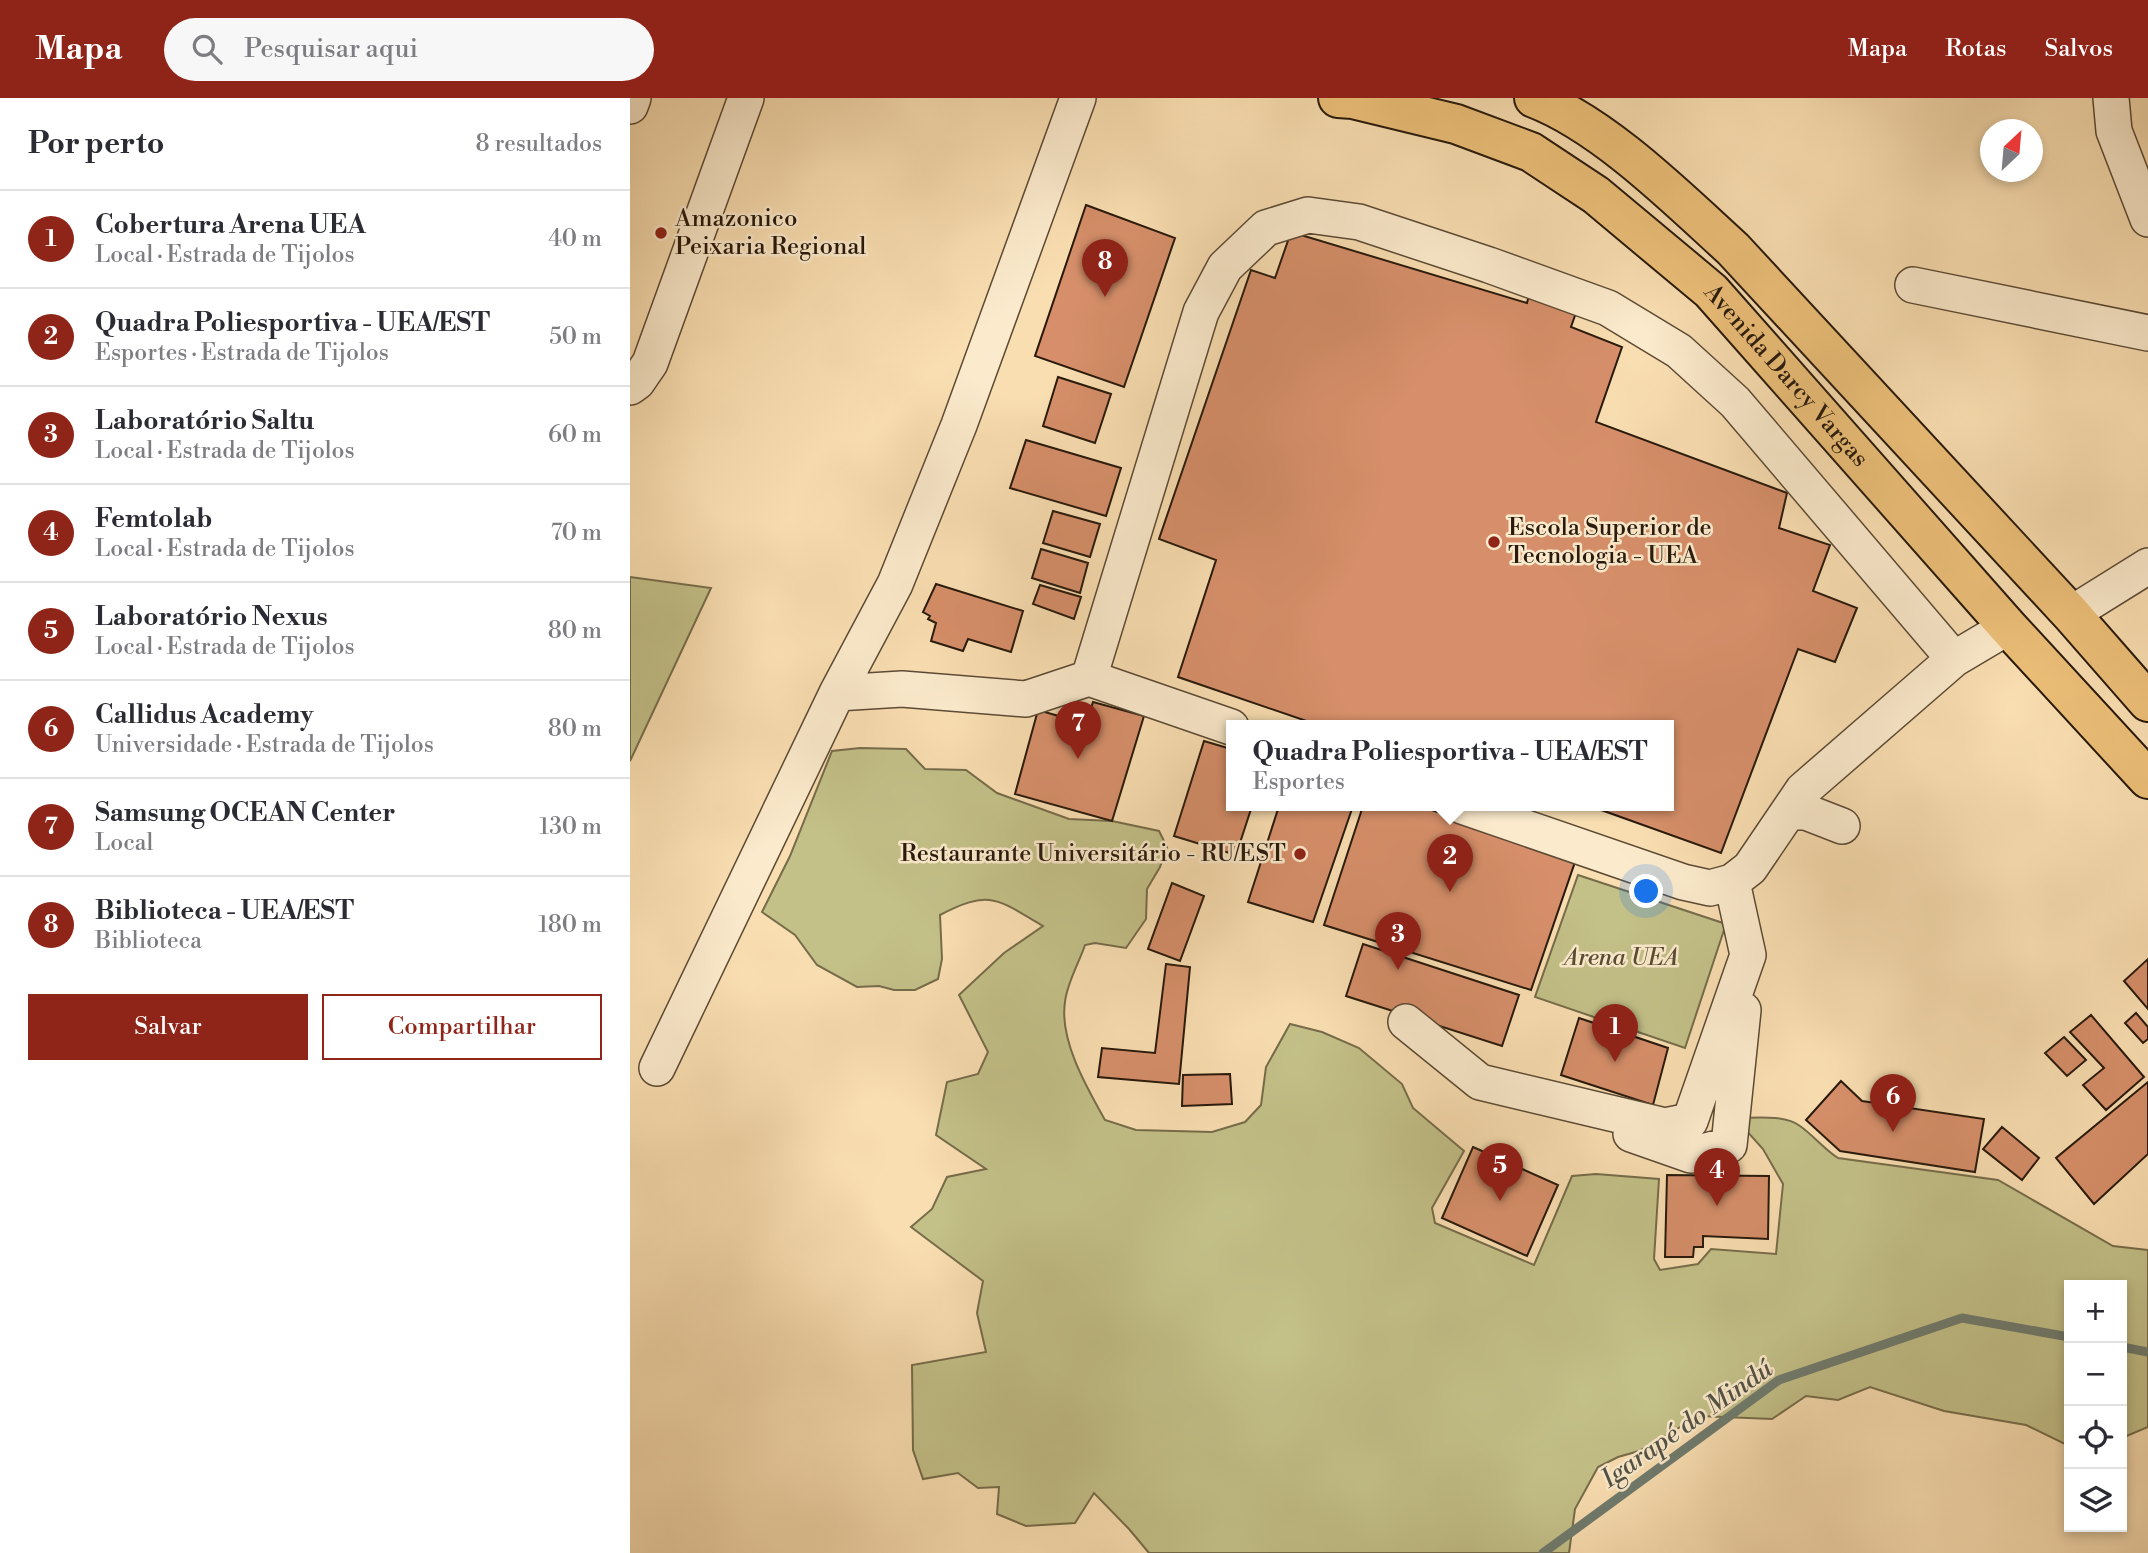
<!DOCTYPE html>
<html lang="pt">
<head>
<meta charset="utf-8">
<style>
  :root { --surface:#fff; --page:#f7f7f7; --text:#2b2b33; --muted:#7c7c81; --line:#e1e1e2; --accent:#8f2418 }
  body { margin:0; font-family:"Libre Bodoni",serif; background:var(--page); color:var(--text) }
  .controls { position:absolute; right:21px; bottom:21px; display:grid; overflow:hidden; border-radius:0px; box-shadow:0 4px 10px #0003 }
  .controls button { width:63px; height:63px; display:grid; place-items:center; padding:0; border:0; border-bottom:2px solid var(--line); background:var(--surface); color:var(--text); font:35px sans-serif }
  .compass { position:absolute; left:1350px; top:21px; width:63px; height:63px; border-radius:50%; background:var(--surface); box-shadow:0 4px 10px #0003; rotate:26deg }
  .you { position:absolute; left:1017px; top:794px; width:24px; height:24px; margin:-18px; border:5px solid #fff; border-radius:50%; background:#1a73e8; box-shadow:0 0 0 10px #1a73e833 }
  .badge { display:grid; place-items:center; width:46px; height:46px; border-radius:50%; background:var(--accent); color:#fff; font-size:23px; font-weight:700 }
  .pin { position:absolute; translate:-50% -58px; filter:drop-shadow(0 2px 4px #0008) }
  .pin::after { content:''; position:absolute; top:37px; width:24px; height:21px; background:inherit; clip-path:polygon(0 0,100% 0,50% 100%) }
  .popup { position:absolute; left:596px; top:622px; width:448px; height:91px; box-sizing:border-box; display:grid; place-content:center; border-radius:0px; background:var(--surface); filter:drop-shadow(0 2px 5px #0005); font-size:23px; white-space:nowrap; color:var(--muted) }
  .popup b { font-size:26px; color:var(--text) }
  .popup::after { content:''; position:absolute; left:50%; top:100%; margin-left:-14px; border:14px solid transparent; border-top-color:var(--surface) }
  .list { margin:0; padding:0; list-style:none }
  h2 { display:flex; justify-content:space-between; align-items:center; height:91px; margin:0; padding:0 28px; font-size:30px }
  h2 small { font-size:23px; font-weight:400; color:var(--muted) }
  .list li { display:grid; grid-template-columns:46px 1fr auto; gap:21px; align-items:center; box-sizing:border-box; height:98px; padding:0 28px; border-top:2px solid var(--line) }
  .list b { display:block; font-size:26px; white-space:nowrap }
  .list p { margin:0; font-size:23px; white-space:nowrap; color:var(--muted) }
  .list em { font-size:23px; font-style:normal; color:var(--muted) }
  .actions { display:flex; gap:14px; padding:21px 28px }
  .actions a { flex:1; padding:16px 0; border:2px solid var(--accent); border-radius:0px; text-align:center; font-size:24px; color:var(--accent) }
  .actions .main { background:var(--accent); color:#fff }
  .icon { flex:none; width:38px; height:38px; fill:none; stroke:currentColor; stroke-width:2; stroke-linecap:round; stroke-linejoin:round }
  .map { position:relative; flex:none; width:1518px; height:1455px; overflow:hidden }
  header { display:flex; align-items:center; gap:42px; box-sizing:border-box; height:98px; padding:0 35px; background:var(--accent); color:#fff }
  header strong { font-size:33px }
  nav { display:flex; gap:38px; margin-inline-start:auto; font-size:24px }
  .search { width:490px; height:63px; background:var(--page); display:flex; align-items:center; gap:18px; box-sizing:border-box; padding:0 24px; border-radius:38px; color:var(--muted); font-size:26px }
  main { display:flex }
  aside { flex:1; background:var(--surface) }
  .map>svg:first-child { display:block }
</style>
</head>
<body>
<header>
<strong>Mapa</strong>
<div class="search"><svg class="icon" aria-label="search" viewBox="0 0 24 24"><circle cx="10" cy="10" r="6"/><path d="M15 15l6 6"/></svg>Pesquisar aqui</div>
<nav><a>Mapa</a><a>Rotas</a><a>Salvos</a></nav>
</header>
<main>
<aside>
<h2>Por perto<small>8 resultados</small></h2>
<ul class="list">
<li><span class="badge">1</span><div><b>Cobertura Arena UEA</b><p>Local · Estrada de Tijolos</p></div><em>40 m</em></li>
<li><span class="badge">2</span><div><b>Quadra Poliesportiva - UEA/EST</b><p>Esportes · Estrada de Tijolos</p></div><em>50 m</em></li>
<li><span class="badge">3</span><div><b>Laboratório Saltu</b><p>Local · Estrada de Tijolos</p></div><em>60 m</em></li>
<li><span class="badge">4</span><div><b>Femtolab</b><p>Local · Estrada de Tijolos</p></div><em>70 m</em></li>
<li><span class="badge">5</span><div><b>Laboratório Nexus</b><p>Local · Estrada de Tijolos</p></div><em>80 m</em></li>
<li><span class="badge">6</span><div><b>Callidus Academy</b><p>Universidade · Estrada de Tijolos</p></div><em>80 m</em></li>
<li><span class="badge">7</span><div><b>Samsung OCEAN Center</b><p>Local</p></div><em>130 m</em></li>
<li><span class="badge">8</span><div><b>Biblioteca - UEA/EST</b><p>Biblioteca</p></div><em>180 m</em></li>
</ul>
<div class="actions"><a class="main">Salvar</a><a>Compartilhar</a></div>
</aside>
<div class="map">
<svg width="1518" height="1455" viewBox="0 0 1518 1455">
  <rect width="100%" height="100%" fill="#f9deb1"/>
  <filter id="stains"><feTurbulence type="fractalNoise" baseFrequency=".00286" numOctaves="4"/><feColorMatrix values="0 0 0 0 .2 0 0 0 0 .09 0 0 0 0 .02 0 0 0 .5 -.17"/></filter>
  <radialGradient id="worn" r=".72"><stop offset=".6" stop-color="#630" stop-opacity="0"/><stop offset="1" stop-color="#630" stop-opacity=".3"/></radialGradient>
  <path fill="#c3c088" stroke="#766c4a" stroke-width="2" d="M0,479L81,490L0,663Z
    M230,650L276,651L295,671L336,672L367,695L439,721L482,723L529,733L537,749L530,769L517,791L516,821L496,850L465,845L455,847C449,865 437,885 435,904C429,942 457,990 475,1022L506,1032L582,1034L615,1024L631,1007L636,969L660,926L692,934L729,950L772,986L783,1010L834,1053L802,1110L805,1125L904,1167L942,1078L966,1076L1029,1081L1024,1161L1030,1172L1068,1166L1081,1151L1146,1156L1153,1086L1133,1051L1105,1020C1123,1020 1155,1016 1170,1028C1184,1038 1194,1051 1208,1060L1368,1082L1483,1148L1518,1152V1329L1492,1340V1187H1439V1348L1396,1327L1314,1313L1240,1289L1208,1302L1176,1298L1142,1321L1069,1318L1009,1353L988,1359L968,1369L945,1411L939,1455H519L499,1431L464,1395L445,1425L396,1428L367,1416L369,1389L348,1390L328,1375L293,1381L283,1352L282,1267L356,1254L347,1215L353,1183L281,1129L302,1111L317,1079L356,1071L306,1037L317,984L348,976L358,954L329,897L374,855L413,828C367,801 360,791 310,817L312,861L308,881L285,892H264L249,888L227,889L187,867L165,837L132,814L160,758L202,653Z
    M948,777L1096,826L1055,950L905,899Z"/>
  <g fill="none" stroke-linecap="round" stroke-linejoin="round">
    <path stroke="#6f7b6e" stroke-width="9" d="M1492,1249L1518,1254
      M913,1455L1149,1282L1332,1220L1439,1239"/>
  </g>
  <path fill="#d68f6a" stroke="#28190c" stroke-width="2" d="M456,107L545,140L494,289L405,258Z
    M661,134L897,205L900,193L948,209L941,229L992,249L966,324L1157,395L1149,430L1200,447L1183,493L1227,510L1205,564L1168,551L1091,755L960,708H1039V628H691L548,579L586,462L529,441L621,172L645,180Z
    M428,279L481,296L465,345L413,328Z
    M396,342L491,370L476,418L380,390Z
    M423,413L470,426L460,459L413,445Z
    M411,451L458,465L450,495L402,480Z
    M306,486L393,513L381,554L338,541L333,553L301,543L306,525L298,521L300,518L293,514Z
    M410,487L451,499L444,521L403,506Z
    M463,604L514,618L482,723L385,696L408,612L456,626Z
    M574,643L601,651V708H622L606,757L544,738Z
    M649,708H723L683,824L618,804Z
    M733,708H790L946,761L901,892L694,827Z
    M542,785L574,798L550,863L518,851Z
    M733,846L889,897L872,948L716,898Z
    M1518,861V911L1494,883Z
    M536,866L560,869L549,986L468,979L472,950L525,955Z
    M1506,915L1518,929V941L1513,945L1495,925Z
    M1461,917L1514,979L1476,1012L1453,987L1474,970L1440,934Z
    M949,920L1038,950L1023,1007L931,977Z
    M1434,939L1456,962L1437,978L1415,955Z
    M600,976L602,1006L552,1008L553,977Z
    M1211,983L1232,1003L1354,1021L1345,1074L1210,1053L1176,1022Z
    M1518,984V1056L1464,1106L1426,1060Z
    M1372,1029L1409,1060L1392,1082L1353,1051Z
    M843,1049L928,1087L897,1158L812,1120Z
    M1037,1077L1139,1078L1138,1141L1073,1138V1149H1064L1063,1159H1035Z"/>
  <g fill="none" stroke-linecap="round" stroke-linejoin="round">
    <g stroke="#5c4a35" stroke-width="38">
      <path id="minor" d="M1481,0L1484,33L1518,121
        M0,8L3,0
        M1283,187L1518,235
        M0,289L7,284L20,265L116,0
        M1441,516L1518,468
        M459,580L571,214L595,169L636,130L678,117L729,124L859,167L978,210L1049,253L1105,304L1324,561
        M207,595L272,591L396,601L459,580L601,629
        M832,708L1053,784L1080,790L1102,784L1120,770L1173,692L1324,561L1378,529
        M1158,714H1176L1212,728
        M776,924L850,984L1035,1028L1060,1023L1118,857L1102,784
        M27,970L207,595L265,486L329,327L448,0
        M1001,1036L1061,1057L1099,1047L1113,912"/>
    </g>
    <g stroke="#28190c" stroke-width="42">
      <g id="major">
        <path id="s1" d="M708,0L723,1L826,26L901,54L966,97L1081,193L1378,529L1518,681"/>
        <path d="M904,0C974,27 1047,100 1103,151L1441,516L1518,604"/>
      </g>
    </g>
    <use href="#minor" stroke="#fbeacc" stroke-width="35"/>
    <use href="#major" stroke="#ecbf78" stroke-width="38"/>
  </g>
  <g fill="#8f2418" stroke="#fbeacc" stroke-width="2.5">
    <circle cx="31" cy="135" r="7"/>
    <circle cx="864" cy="444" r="7"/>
    <circle cx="670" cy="756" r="7"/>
  </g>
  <g text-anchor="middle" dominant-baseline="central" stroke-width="5" stroke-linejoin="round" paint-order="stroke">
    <g font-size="24" fill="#28190c" stroke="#fbeacc" text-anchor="start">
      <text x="45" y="121">Amazonico<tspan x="45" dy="28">Peixaria Regional</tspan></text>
      <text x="878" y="430">Escola Superior de<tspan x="878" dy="28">Tecnologia - UEA</tspan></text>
      <text x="656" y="756" text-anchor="end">Restaurante Universitário - RU/EST</text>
    </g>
    <g font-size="24" fill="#28190c" stroke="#fbeacc">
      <text stroke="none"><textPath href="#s1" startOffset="542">Avenida Darcy Vargas</textPath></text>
    </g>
    <g font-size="24" font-style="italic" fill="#564b31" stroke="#fbeacc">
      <text x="991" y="860">Arena UEA</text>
    </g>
    <g font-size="26" font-style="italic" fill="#515245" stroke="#fbeacc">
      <text transform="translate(1057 1326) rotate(-35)">Igarapé do Mindú</text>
    </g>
  </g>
  <rect width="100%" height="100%" filter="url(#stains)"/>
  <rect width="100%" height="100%" fill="url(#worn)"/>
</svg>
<div class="controls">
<button>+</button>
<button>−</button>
<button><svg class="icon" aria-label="locate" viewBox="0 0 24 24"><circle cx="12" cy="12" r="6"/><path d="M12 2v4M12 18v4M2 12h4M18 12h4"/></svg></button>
<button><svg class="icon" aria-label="layers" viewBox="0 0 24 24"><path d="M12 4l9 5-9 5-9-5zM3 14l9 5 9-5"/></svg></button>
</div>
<svg class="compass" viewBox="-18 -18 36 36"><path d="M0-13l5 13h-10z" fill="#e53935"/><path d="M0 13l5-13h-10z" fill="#7c7c81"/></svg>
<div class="you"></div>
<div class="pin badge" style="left:985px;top:964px">1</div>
<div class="pin badge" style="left:820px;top:794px">2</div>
<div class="popup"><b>Quadra Poliesportiva - UEA/EST</b>Esportes</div>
<div class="pin badge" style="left:768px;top:872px">3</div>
<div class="pin badge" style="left:1087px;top:1108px">4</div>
<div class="pin badge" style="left:870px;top:1103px">5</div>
<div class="pin badge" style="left:1263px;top:1034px">6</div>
<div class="pin badge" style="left:448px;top:661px">7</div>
<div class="pin badge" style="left:475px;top:199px">8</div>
</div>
</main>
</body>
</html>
